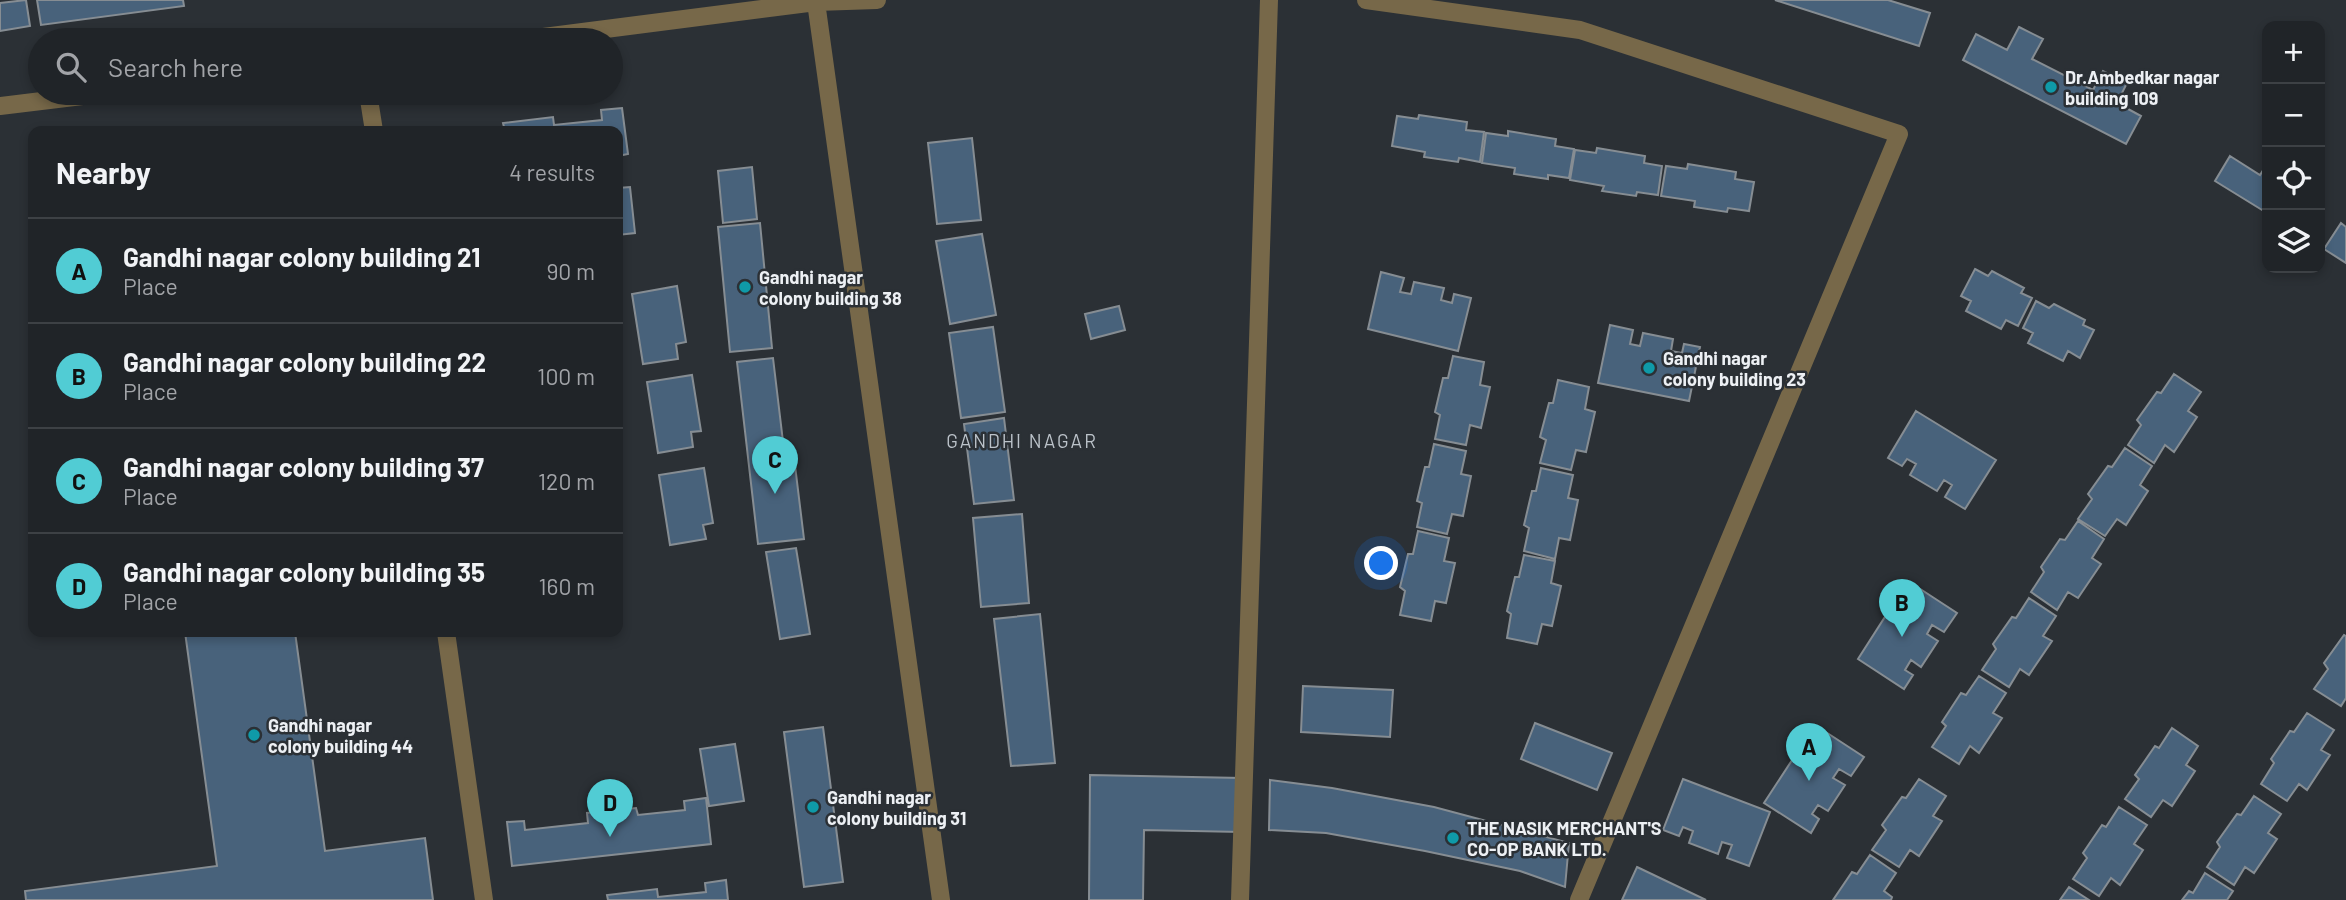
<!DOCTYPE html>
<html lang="en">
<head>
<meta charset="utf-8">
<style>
  :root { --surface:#202428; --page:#2d3034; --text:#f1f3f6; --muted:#a2a4a8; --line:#3d4145; --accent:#51ccd4 }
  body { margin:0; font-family:Barlow,sans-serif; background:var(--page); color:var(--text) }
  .controls { position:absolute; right:21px; top:21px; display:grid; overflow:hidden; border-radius:14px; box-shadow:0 4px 10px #0003 }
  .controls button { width:63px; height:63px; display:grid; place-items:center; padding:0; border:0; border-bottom:2px solid var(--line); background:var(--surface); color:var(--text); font:35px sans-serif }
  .you { position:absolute; left:1382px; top:564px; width:24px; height:24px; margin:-18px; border:5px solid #fff; border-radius:50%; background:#1a73e8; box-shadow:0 0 0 10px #1a73e833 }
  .badge { display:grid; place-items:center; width:46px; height:46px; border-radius:50%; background:var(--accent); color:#111; font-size:23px; font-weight:700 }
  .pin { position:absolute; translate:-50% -58px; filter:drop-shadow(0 2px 4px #0008) }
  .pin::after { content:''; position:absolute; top:37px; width:24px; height:21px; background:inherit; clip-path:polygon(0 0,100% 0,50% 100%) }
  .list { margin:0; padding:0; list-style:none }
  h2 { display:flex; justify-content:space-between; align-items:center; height:91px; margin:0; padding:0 28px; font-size:30px }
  h2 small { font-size:23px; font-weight:400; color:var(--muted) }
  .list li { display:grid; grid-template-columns:46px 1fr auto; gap:21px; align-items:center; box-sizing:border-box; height:105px; padding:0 28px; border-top:2px solid var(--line) }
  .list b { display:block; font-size:26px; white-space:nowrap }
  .list p { margin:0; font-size:23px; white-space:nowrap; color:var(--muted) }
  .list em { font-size:23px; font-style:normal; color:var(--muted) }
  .icon { flex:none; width:38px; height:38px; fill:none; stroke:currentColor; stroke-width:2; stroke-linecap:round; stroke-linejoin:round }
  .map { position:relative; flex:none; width:2346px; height:900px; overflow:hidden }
  .search { position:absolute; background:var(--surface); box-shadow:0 4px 10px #0003; left:28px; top:28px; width:595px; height:77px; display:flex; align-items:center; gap:18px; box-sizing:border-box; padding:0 24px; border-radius:38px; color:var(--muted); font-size:26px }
  .panel { position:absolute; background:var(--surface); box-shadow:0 4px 10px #0003; left:28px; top:126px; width:595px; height:511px; border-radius:14px }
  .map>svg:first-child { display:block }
</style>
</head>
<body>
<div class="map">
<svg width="2346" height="900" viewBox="0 0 2346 900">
  <rect width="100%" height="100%" fill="#2b3035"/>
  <path fill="#48627b" stroke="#868d93" stroke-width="2" d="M26,0L30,26L0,31V3Z
    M37,0H183L184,6L41,25Z
    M1775,0H1888L1930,13L1919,46Z
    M2019,27L2043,39L2032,59L2093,90L2103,71L2127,83L2117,103L2141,116L2126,144L1963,60L1976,34L2007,50Z
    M622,108L628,154L618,156V131H505L503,123L553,117L554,125L602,120L601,110Z
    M1419,115L1467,122L1466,130L1484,132L1480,162L1459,158L1458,162L1424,157L1425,152L1392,146L1397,116L1418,119Z
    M1508,131L1556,139L1555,146L1574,149L1569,178L1548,175V179L1514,174L1515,168L1482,163L1486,133L1508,136Z
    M972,138L981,220L937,224L928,143Z
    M1597,148L1645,156L1644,163L1662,166L1658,195L1637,192L1636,196L1602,191L1604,186L1570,180L1575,150L1596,153Z
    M2230,156L2260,175L2267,164V213L2215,181Z
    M1688,164L1736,172L1735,179L1754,182L1749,211L1728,208L1727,212L1694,207L1695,201L1661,196L1666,166L1687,169Z
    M752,167L757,219L723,223L718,171Z
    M630,187L635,233L618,235V188Z
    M760,223L772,348L730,352L718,227Z
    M2341,223L2346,227V263L2324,249Z
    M982,234L996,315L950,324L936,241Z
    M1975,269L1988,276L1992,271L2024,288L2021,293L2032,298L2018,326L2006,320L2001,329L1966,311L1971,301L1961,296Z
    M1381,272L1404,278L1400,292L1411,294L1414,282L1444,288L1441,300L1452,303L1454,294L1471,298L1458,351L1368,329Z
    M677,286L686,342L676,344L678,359L643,364L632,294Z
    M2036,301L2049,308L2054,304L2085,320L2083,325L2094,330L2080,358L2068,351L2063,361L2028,343L2033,333L2023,328Z
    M1119,306L1125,330L1091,339L1085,314Z
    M1610,325L1633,330L1630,344L1640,346L1643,333L1673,339L1671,351L1682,353L1684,344L1700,347L1689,401L1598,383Z
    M993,327L1005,412L961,418L949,333Z
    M1453,356L1484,362L1480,385L1490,387L1481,428L1470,425L1466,445L1435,439L1440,415L1435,412L1443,378H1448Z
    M773,358L784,450L793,449L804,539L758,544L737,362Z
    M2174,374L2201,392L2188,411L2197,417L2174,452L2165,445L2154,463L2128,445L2141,425L2137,420L2157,392L2161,393Z
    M692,375L701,431L691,432L693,447L658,453L647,382Z
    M1558,380L1589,387L1585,409L1595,412L1586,452L1576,450L1571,470L1540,463L1546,440L1540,437L1549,403H1553Z
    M1916,411L1996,460L1965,509L1945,497L1952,485L1944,480L1937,491L1910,475L1916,464L1907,459L1902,466L1888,458Z
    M1004,418L1014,500L974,504L964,424Z
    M1434,444L1466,451L1461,474L1471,476L1463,516L1452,514L1447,534L1417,527L1422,503L1417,501L1425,467H1429Z
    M2125,448L2152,466L2140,485L2148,491L2126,525L2117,519L2105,536L2078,519L2092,499L2088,494L2108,466L2112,467Z
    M704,468L713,523L703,525L706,539L670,545L659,475Z
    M1541,468L1573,475L1568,498L1578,500L1570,540L1559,538L1555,559L1524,551L1529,528L1524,525L1532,491H1536Z
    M1022,514L1029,603L981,607L973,518Z
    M2078,521L2104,539L2092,558L2101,564L2078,598L2068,592L2057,610L2031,592L2044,572L2041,567L2060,539L2065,540Z
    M1418,531L1449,538L1444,561L1455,563L1446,603L1435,601L1431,621L1400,615L1405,591L1400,587L1408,554H1413Z
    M796,548L810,634L780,639L766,552Z
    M1524,555L1555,561L1551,583L1561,586L1552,626L1542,624L1537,644L1507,638L1511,614L1507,611L1515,577H1519Z
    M1908,581L1957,613L1944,632L1932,625L1927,634L1938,641L1921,667L1911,660L1905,670L1913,675L1904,689L1858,659Z
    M2029,598L2056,616L2043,636L2052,641L2029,675L2020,669L2009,687L1982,670L1996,649L1993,644L2012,617L2016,618Z
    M1040,614L1055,763L1011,766L994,619Z
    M185,632H295L325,851L425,838L433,900H26L25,891L217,866Z
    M2344,635L2346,636V698L2341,706L2314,689L2328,669L2324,663Z
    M1979,676L2006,693L1993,713L2002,718L1979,753L1970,746L1959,764L1932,747L1946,726L1942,722L1961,693L1966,695Z
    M1303,686L1393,690L1390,737L1301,732Z
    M2307,713L2334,730L2321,750L2330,755L2307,790L2299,784L2287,801L2261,784L2274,763L2271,759L2290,731L2294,732Z
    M1535,723L1612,753L1597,790L1521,759Z
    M1815,725L1864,757L1851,776L1839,769L1833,778L1845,785L1828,811L1818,805L1812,814L1819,819L1811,833L1764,803Z
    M823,727L843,882L804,887L784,732Z
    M2172,728L2198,746L2186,765L2195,771L2172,806L2163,800L2151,817L2125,799L2139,779L2135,775L2155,746L2159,748Z
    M735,744L744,801L709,806L700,749Z
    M1090,775L1242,778L1241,832L1144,830L1143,900H1089Z
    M1683,779L1770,812L1749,866L1727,858L1732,845L1722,842L1718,854L1689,843L1693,831L1683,827L1679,836L1663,830Z
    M1919,779L1946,796L1933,816L1942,821L1919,856L1910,850L1899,867L1872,850L1886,830L1882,825L1902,797L1906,798Z
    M1270,780L1332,788L1434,807L1569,843L1565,887L1520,871L1425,851L1326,833L1269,830Z
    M2254,796L2281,814L2268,833L2277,839L2254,873L2245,867L2234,885L2207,867L2220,847L2217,842L2237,814L2241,815Z
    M706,798L711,844L512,866L507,822L524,821L525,830L588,823L587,813L636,808L638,815L685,810L684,801Z
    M2119,807L2147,825L2134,844L2143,850L2120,885L2111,878L2099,896L2073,879L2087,858L2083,853L2102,825L2106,827Z
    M1870,855L1896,873L1884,891L1892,897L1891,900H1833L1852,872L1857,874Z
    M1637,867L1706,900H1622Z
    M2205,873L2233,891L2227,900H2182L2189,891L2193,893Z
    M726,880L728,900H608L607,895L657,889L658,897L706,892L705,883Z
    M2069,887L2089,900H2060Z"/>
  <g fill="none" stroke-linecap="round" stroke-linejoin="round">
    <path stroke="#776849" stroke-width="18" d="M877,0L816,2L941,900
      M1366,0L1580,30L1899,134L1579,900
      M520,40L816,2
      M368,93L374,131
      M0,106L107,93
      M446,632L484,900
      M1240,900L1269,0"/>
  </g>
  <g fill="#0f9aa8" stroke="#2b3035" stroke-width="2.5">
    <circle cx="2051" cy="87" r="7"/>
    <circle cx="745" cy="287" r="7"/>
    <circle cx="1649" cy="368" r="7"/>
    <circle cx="254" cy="735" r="7"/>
    <circle cx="813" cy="807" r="7"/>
    <circle cx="1453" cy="838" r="7"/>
  </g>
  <g text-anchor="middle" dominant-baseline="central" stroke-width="5" stroke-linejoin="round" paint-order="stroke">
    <g font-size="18" font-weight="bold" fill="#edf0f4" stroke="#2b3035" text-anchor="start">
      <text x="2065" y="77">Dr.Ambedkar nagar<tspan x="2065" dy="21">building 109</tspan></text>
      <text x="759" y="277">Gandhi nagar<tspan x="759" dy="21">colony building 38</tspan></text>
      <text x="1663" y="358">Gandhi nagar<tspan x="1663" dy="21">colony building 23</tspan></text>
      <text x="268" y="725">Gandhi nagar<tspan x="268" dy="21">colony building 44</tspan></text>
      <text x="827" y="797">Gandhi nagar<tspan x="827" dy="21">colony building 31</tspan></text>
      <text x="1467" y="828">THE NASIK MERCHANT'S<tspan x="1467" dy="21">CO-OP BANK LTD.</tspan></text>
    </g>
    <g font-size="19" letter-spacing="2" fill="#bcc3ca" stroke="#2b3035">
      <text x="1022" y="440">GANDHI NAGAR</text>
    </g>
  </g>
</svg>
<div class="controls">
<button>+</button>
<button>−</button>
<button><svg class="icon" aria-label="locate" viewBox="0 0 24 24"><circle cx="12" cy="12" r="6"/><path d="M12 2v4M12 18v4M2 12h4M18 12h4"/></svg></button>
<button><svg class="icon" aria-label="layers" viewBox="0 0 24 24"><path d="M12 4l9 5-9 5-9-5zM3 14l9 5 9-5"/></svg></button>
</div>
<div class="you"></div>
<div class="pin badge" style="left:1809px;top:781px">A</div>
<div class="pin badge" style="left:1902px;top:637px">B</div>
<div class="pin badge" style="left:775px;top:494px">C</div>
<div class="pin badge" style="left:610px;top:837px">D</div>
<div class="search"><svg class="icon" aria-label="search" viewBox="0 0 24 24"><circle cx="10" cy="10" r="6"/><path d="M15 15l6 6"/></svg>Search here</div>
<section class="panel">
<h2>Nearby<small>4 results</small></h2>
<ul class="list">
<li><span class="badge">A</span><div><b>Gandhi nagar colony building 21</b><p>Place</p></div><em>90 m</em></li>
<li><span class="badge">B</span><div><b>Gandhi nagar colony building 22</b><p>Place</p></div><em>100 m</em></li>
<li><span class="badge">C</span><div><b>Gandhi nagar colony building 37</b><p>Place</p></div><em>120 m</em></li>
<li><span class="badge">D</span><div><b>Gandhi nagar colony building 35</b><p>Place</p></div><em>160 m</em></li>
</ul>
</section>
</div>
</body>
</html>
